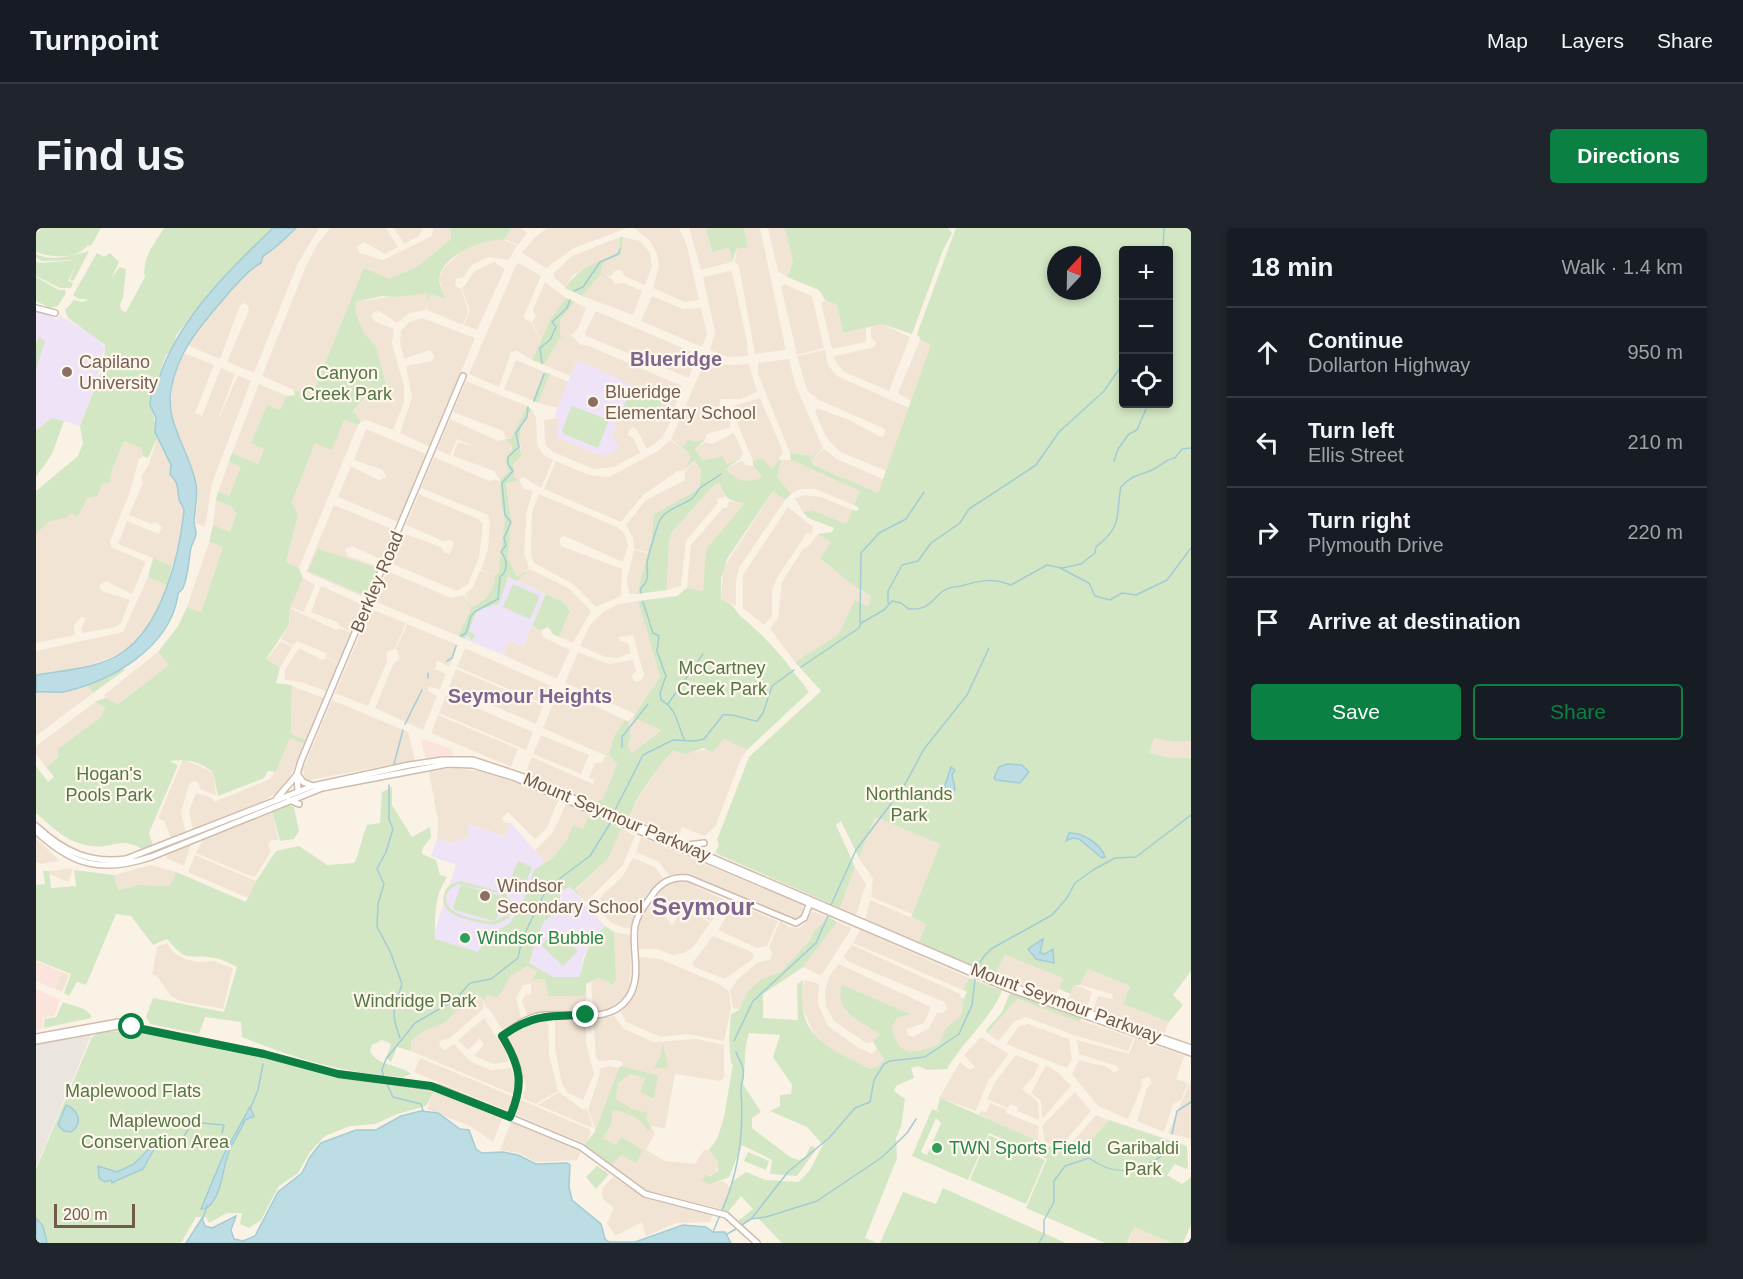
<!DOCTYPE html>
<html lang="en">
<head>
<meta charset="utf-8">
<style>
  :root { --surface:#171b24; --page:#20242c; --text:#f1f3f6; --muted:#9ea1a6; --line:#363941; --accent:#0b8043 }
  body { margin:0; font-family:Arial,sans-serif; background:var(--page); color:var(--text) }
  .controls { position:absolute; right:18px; top:18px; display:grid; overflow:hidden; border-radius:6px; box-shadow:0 3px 9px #0003 }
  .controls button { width:54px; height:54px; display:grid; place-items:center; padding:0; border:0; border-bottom:2px solid var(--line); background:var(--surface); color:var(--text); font:30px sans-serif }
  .compass { position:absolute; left:1011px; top:18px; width:54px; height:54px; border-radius:50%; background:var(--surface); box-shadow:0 3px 9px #0003; rotate:22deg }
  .scale { position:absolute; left:18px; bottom:15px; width:81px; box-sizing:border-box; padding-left:6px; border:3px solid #725a4d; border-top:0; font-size:16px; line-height:21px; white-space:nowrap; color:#725a4d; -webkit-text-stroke:4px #fef7ec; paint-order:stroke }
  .stop { position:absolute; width:18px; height:18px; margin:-14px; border:4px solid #0b8043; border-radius:50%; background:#fff }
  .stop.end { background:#0b8043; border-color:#fff; box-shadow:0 2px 6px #0008 }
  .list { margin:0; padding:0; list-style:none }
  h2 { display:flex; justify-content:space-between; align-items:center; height:78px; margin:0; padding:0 24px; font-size:26px }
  h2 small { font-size:20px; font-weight:400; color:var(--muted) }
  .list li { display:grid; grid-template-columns:39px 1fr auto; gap:18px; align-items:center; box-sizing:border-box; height:90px; padding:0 24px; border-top:2px solid var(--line) }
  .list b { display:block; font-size:22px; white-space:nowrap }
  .list p { margin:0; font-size:20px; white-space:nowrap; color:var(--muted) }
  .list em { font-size:20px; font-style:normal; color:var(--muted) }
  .actions { display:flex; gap:12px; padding:18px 24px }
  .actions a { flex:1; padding:14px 0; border:2px solid var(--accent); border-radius:6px; text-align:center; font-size:21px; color:var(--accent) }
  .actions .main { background:var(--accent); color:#fff }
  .icon { flex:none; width:33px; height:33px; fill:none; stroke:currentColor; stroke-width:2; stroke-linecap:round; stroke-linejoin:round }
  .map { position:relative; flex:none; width:1155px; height:1015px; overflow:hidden; border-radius:6px }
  header { display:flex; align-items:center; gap:36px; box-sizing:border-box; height:84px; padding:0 30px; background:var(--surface); border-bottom:2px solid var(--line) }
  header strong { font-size:28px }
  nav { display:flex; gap:33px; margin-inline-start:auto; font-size:21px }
  .intro { display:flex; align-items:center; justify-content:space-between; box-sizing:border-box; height:144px; padding:0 36px }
  h1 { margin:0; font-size:42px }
  .button { padding:15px 27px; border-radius:6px; background:var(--accent); color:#fff; font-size:21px; font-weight:700 }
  main { display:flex; gap:36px; padding:0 36px }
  aside { flex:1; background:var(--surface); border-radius:6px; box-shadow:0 3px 9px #0003 }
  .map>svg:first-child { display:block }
</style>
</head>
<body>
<header>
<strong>Turnpoint</strong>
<nav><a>Map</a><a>Layers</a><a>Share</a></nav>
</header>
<div class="intro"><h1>Find us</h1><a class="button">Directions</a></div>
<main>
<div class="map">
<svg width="1155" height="1015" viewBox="0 0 1155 1015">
  <rect width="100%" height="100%" fill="#fbf2e6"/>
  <path fill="#f2e4d5" d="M260,0H283L262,35L218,145L191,134L213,82L212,77L207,75L204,78L184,131L151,117L188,68L213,42L217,41L227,28L238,22L243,13Z
    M294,0H350L362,19L349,26L328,14L321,19L324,25L347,32L396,8L397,0H414L415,11L382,38L353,51L328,41L274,169L226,148L270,38L281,17Z
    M358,0H387L383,8L368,16Z
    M475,0H485L491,5L482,17L468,11Z
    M511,0H591L538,20L510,40L486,25L498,10Z
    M598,0H643L651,18L663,72L649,74L617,60L623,39L621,26L614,13Z
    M653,0H670L676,23L693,20L696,34L665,42Z
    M708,0H724L750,122L719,126L703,38L699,34L701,20H712Z
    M732,0H749L757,34L751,49L742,43Z
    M584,9L583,26L537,47L529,59L518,49V45L536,28Z
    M587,9L604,13L614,25L616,39L609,57L590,49L584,42L579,43L575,48L565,46L568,34L585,27Z
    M456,11L468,12L481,18L473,32L453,29L437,36L427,49L420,51L419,58L425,61L431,79L432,85L427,97L391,82L394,66L407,71L409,69L403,51L408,40L426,22Z
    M458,34L469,41L441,102L428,97L434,83L426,61L439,43Z
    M483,35L505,48L488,88L490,92L495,94L505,112L496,132L481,123L475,124L463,159L433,146L480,37Z
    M693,43L696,44L711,113L712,128L691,129L674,122L679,104L667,49Z
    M564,47L575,50L579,56L588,55L606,63L597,87L546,68Z
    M509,54L530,70L515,90L505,111L496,94L500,88L497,82Z
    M748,56L776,68L788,120L761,127L745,59Z
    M382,65H393L390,82L373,85L361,95L343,83L338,84L335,88L338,93L358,101L356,116L368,158V174L357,202L330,192L325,194L317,184L331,167H352L353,165L340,118L328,105L321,88L319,74Z
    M616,68L647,81L665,80L671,106L666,119L605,93Z
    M788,72L801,77L807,105L830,100V114L796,121L785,75Z
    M539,74L550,80L543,98L537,107L523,110L524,92Z
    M560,83L661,126L653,150L550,108L549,105Z
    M386,90L439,110L394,219L364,205L376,170L370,138L395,133L399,129L394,122L368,131L364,115L365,103L373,94Z
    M846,96L874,109L853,163L808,144L798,131L799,128L839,119L840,114L835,110V99Z
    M537,108L543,116L553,118L646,158L635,191L621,185L627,170L541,133L535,148L508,137L523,111Z
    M884,112L896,116L875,173L862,165Z
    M789,122L792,137L801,148L873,180L850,243L804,224L790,209L779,184L781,180L813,192L845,209L848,208L849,201L783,172L771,162L761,128Z
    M148,125L178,137L159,185L166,188L185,140L199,146L181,194L202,147L215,153L176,255L169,299L159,295L162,275L160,257L138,197L135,174L137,151Z
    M670,131L691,137L713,136L721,164L704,171H685L683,178L690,184L695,199L671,206L669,212L648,220L635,211Z
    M753,131L759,156L787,220L774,230L772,227L754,225L722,146V135Z
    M480,132L508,144L496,172L468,161Z
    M514,146L533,154L522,180L502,175Z
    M430,153L491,178L475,212L470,210L467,203L417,184Z
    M223,156L251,168L244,183L231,178L215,215L228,221L222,236L196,225Z
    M724,170L747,224L736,242L726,230L717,233L696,182L697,178Z
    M587,180L617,193L621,186L635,193L626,210L611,221L601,202L597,199L593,202L592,207L598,211L604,225L578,239L558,241L517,224L509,217L508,192L523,190L522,209L560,226L576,207Z
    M496,182L500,190L501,217L508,227L517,232L505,260L487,249L483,252L478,249L477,236L486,228L483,207L491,187Z
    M414,191L462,213L469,211L475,216L473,243L464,252L458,243L417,228L422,214L438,218L421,211L414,227L401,222Z
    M308,192L322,197L263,340L250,335L262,287L256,274L279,215Z
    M330,201L390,226L362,294L302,269L315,238L343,252L350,249L347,242L318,232Z
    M698,205L707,225L705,230L691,236L687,228L667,232L659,221L669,214L676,216Z
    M122,208L135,236V249L140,252L148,283L144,315L136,338L82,316L91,293L123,306L126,299L119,294L115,296L93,287L107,255L105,249L113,236Z
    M634,212L653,225L654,232L648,243H642L607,267L585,294L508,261L520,233L553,247L573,249L622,223Z
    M88,213L106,220L107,228L103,231L94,264L74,313L75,319L110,334L96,366L70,353L63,357L66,363L94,372L85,395L79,399L47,405L45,401L50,390L45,389L38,397L39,407L0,415V306L14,293L44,280L66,256L74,253L76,242Z
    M788,221L801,231L847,251L842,266L777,237L775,232Z
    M398,229L453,253L459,251L465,255V276L469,290L466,332L460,348L445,342L452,321L454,294L452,287L385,260Z
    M658,232L665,244L663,261L618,286L613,324L598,321L597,310L590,297L610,272L649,252V244Z
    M706,232L709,237L717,238L726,249L715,254L701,251L690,241Z
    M745,232H755L824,263L818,277L779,261H765L755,266L741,249Z
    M193,233L206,238L193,268L182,264Z
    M478,253H484L488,261L497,263L491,282L488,325L493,340L480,350L472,329L475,290L470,254Z
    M684,254L689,269L681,271L682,275L650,313L645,358L631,362L633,314L636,304L679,256Z
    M737,263L749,272L703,340L700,352V378L685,371L687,341Z
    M383,266L442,291L447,296L443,330L432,356L421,363L354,335L366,305L405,319L409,325L414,326L418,316L415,312L407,313L370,297Z
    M503,266L581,299L588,305L592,317L587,334L528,308L524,310V314L525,318L586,341L585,368L560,379L537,356L498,335L495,327L496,284Z
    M768,267L785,269L816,282L810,296L776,282L767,284L759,271Z
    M180,272L196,279L200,286L194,304L177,297Z
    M693,273L708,276L670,321L667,363L651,360L655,317L687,280H691Z
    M298,277L359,302L346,332L316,318L309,321L312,328L343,339L330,370L270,344Z
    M752,279L777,299L776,306L771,305L740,351L736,363V388L728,397L707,380V347Z
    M782,306L795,314L784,332L816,354L824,363L835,368L832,378L819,372L802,407L759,434L734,401L742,390L746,354L767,321L774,317Z
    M173,314L187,319L165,384L151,379Z
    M598,322L612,325L601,366H593L591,351Z
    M494,341L534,361L555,383L537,415L523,409L534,383L526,373L481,353Z
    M351,343L415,370L428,367L435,381L422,408L338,373Z
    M444,343L459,349L458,358L455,366L436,379L429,366L437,359Z
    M112,349L131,357L130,360L117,392L99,415L86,425L43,441L0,447V423L87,404Z
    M267,350L279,357L268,384L254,379Z
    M285,358L327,377L316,404L303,398V395L275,384Z
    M602,373L624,449L599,486L529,455L542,424L573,436L597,432L600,443L596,447L597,452L602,454L606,451L608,447L597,407L583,409L584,413L592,415L595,425L581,430L569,429L544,418L554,397L567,384L583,376Z
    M254,380L300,402L303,400L316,405L303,435L290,429V425L261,413L257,418L245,411L254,396Z
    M335,381L370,395L359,421L351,424V434L332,478L299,465Z
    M371,396L422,417L413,439L401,432L400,440H397L410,446L404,461L392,459V463L401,468L387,502L339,480L357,437L364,430L360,421Z
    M496,398L505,402L507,409L534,422L521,451L467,427L473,412L487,418Z
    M245,413L256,419L244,440L230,432Z
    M263,420L287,432L290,430L303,436L290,463L265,454L249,452L248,443Z
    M429,420L515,458L508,476L421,439Z
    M122,424L133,437L82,476L69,470V466Z
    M420,441L507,478L500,496L413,459Z
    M51,457L57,465L0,508V464H28Z
    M256,458L288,470L270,512L255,506Z
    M523,461L589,492L578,508L573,525L568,527L507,500Z
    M410,467L497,504L490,522L403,485Z
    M296,472L372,504L379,532L269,553L267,541Z
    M58,475L69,479L65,489L10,539L0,526V518Z
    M402,487L482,521L475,539L395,505Z
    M597,489L625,501L596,525L592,518L595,508L592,493Z
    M505,507L553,527L545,546L497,526Z
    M254,510L268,516L250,559L225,574L157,602L153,583L160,565L176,570L178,574L232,552L240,544Z
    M1117,510L1138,514L1155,513V530H1136L1113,525Z
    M688,511L711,522L704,533L679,599L668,608L646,599L642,610L591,589L595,586L600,574L625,536L637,523L651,525L678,520Z
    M573,527L581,536L567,572L558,575L489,545L496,529L557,556L559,551L553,550L559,535H566L569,528Z
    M147,531L177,544L180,568L164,561L163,556L158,553L153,556L145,585L150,605L135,610L128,593L122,590Z
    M419,540L455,545L522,573L511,600L499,611L472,584L466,590L469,595H475L469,609L432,595L434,609L414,615L401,611L402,593L393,544Z
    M530,576L554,586L547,602L537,598L530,614L517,629L509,634L499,622L516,606Z
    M236,584L242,612H235L232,617L235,623L220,648L217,649L160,625L166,613Z
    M839,589L904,616L876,686L835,669L837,651L823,630Z
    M588,602L599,608L587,637L550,674L539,662L572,631L584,603Z
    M0,609L2,612L24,633L5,636L0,634Z
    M605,609L766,677L767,681L763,690L759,691L694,666L655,647H633L623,634L600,624Z
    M155,616L148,638L130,630L132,625Z
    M159,627L220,653L212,670L152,644Z
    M597,630L619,639L627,650L601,683L595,700H588L574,694L558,675L586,649Z
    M115,637L140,644L134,658L103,657L82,662L78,647Z
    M819,639L830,656L820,687L804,680Z
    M34,640L37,641L32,654L9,644Z
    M638,654H651L687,671L688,676L675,694L662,685L634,684L618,673L626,661Z
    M834,672L890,696L883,714L829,691Z
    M703,677L742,693L731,718L721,720L682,702L694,682Z
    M614,678L630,689L636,697L643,687L661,686L674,695L657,719L648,725L637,727L620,721H603V695Z
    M776,683L793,689L778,703L775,711L745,744L725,751L712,763L703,782L697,780L694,763L701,752L721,735L735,731L736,724L733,719L744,693L753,699L763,700L769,696Z
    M801,694L816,700L785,748L767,739Z
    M824,702L933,750L927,762L817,715Z
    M578,704L595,707L594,760L588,769L577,779L557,784L555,754L563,750L576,757L580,752Z
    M677,708L716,724L718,730L689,751L658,739L657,734Z
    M131,715L138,725L150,731L162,734L177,733L197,740L187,781L144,773L135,768L121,748L116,747L121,719Z
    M816,717L924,766L928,780L922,793L910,802L903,816L880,824H870L860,814L856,800L861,790L873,786L806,758L804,764L810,783L844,806L837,814L830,815L798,793L790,779L789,762L794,747L803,736L895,779L888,795L871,801L872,807L877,809L893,800L901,785H907L911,780L908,774L813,734L807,729Z
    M968,727L1028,750L1019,769L959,747Z
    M603,729L624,731L683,756L693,763L695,780L688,813L651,806L625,809L590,794L585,784L600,763Z
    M493,738L501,743L494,756L487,757L480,770L485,790L466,802L454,782L450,779L449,770L452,767L462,768L475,748Z
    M1052,741L1094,758L1087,776L1133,794L1128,807L1057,782L1062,768L1077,771L1076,766L1044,757Z
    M26,744L33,747L26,764L19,761Z
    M500,751H509L512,768H550V783L511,784L491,787L486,773L490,766L495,767V756Z
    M769,752L783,756L782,776L792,798L823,820L836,826L841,820L848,831L846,836L836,841L784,819L766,779V761Z
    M1038,756L1056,764L1051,779L1031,773Z
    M437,768L447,770L448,780L413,811L405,812L403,818L409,822L418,816L435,834L455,842L475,840L480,855L479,867L375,823V813L386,804L410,794L427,773Z
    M980,771L1097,810L1092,823L1038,807L990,789L979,793L962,813L951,805Z
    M578,788L588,801L618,814L661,811L688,817V850L684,853L639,846L629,901L613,897L610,891L580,871L581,860L582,855L594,846L609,850L604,864L622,847L586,839L587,834L580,832L562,833L560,828L557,791Z
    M448,790L469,822L473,833L458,836L438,828L448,817L444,810L432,822L422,812Z
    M512,791L513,826L522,863L500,876L486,870L490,858L480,825L472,809L493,795Z
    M519,791L550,792V815L558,846L547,872L532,865L526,856L519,821Z
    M992,796L1033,811L1036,831L1031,840L970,816L983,798Z
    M945,809L973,826L952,853L940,883L903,870L924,834L934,842L939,839L928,827Z
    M1099,810L1148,828L1140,851L1152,855L1145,872L1137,876L1128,904L1101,893L1111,860L1116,855L1113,849L1105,851L1106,858L1092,891L1062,878L1036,846L1043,832L1071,839L1079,845L1083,842L1081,838L1043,826L1041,812L1093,826Z
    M980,827L1003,836L998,848L986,861L1002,874L1003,892L981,883L982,879L974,876L972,880L951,871L959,854Z
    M384,830L478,869L472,883L378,844Z
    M1010,837L1023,845L1035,858L1006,891L1005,873L995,865Z
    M573,838L584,840L559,901L552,881L563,849L564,840Z
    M1155,852V911L1132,905Z
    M399,861L467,888L457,914L434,898L391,881Z
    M523,864L546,881H551L557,900L502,877Z
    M1039,864L1055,883L1034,907L1027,921L1009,914L1006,898Z
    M485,872L553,901L555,904L550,916L479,886Z
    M954,875L971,882L970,885L1003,898L1002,913L943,887L945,883L950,884Z
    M578,881L593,885L603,890L612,902L616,900L619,905L610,922L629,933L659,936L668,922H673L683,936L679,947H669L673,957L687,953L694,959L685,981L611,963L575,938L585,927V910L581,918L567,910L575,897L574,889Z
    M1060,887L1073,892L1046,922L1038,919L1036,915L1040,910Z
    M475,894L545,924L541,932L500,934L483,925L464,922Z
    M577,949L612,971L677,986L674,994L640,995L610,1008L606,994L579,1008L571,995L579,978L578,980L567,971L566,966L567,959Z
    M1098,999L1136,1015H1092Z"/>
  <path fill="#fae4db" d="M387,511L416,521L417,528L390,530L385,515Z
    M0,733L26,744L19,761L0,753Z
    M0,761L24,772L18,788L7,789V800L0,802Z"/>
  <path fill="#ebe5e0" d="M56,805L1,937L0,939V817Z"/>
  <path fill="#efe3f7" d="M0,82L16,87L20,92L24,87L56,107L69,119L61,152L44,198L28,193L7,196L0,202Z
    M541,132L597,157L576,207L583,220L571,227L560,226L521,209L523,190L518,189Z
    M472,349L510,366L487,418L473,412L467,427L429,411L442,382L463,376Z
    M432,595L468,609L475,595L509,634L485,681L446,731L395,715L420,637L395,628L401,611L414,615L433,609Z
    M534,659L569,698L557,708L547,730L544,749H517L493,735L507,693L520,686L525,675L524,663Z"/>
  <path fill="#d3e7c5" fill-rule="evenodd" d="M6,0H65L55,18L52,17C41,32 16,30 0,24V6Z
    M128,0H237L170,69L141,106L135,123L130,127L114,173L122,208L112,230L107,228L105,220L88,213L76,242L74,254L66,256L61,268L52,270L41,289L35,285L30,290L14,293L0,306V263L42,228L47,215L44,198L68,136L69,117L32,90L29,82L38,72L47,74L52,71H43L37,67L61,25L68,29L74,25L83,34L76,49L84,39L90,41L87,70L84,76L85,82L90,84L109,49C105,31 119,15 128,0Z
    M414,0H475L468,12C448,10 406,27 403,51C403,56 407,64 409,69L408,71L394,66L391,82L392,65L360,69L346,68L319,74L321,88L328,105L340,118L353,167H331L317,183L325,194L322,197L308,192L296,222L279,215L256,274L262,287L250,334L263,340L267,350L254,380L253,397L230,431L244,440L240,455L256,457L255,506L270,512L268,516L254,510L240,544L232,543L228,550L182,568L177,544C163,533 151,531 133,533L142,537L113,605L117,617L106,621C82,608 79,621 56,618C33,616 17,600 0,585V538L12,554L18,549L10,539L22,529V521L65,489L69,479L58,474L69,470L82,476L133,437L122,424L142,398L151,379L165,384L187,319L173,314L177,297L194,304L200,286L196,279L180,272L182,264L193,268L205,239L193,233L196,225L222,236L228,221L215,215L231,177L244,182L251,168L259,167L258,162L275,168L328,40L353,51L382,38L415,11Z
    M670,0H708L712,20H701L696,34L693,20L676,24Z
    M749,0H912L916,5L907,22L876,106L846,96L807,105L801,77L789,72L783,62L751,49L757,34Z
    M920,0H1155V513L1138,514L1118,510L1113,525L1136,530H1155V743L1137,767L1147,777L1133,794L1087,776L1094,758L1052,741L1044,757H1038L1034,766L1023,761L1027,750L969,727L959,747L883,714L890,696L875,689L904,616L839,589L823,630L805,593L800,597L819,639L804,680L679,625L683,617L681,612L713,529L785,463L759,434L802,407L819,372L832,378L835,368C817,359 801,343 784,331L795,314L782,306L796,304L798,300L772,290L767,284L776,282L810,296L816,282L821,283L823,280L818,277L824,263L755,232L754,225L773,227L774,230L787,220L775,232L777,237L842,265L895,117L885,112L881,106ZM1088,22H1132V176H1088ZM1020,27H1056V63H1020Z
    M584,9H587L585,27L568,34L565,45L575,50L564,47L546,68L529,60C543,39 561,34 583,26Z
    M53,23L38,52L35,53L34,51L42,32L32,53L37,55L35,60H24L0,48V33L3,35L42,32L6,33L0,30V26C17,34 35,28 53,23Z
    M0,49L23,62H29L30,65L22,78L14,80L0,73Z
    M530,70L539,74L524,92V109L537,108L523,111L508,137L496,132L515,90Z
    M3,109L9,113L0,141V114Z
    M508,144L514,146L502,175L496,172Z
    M597,157L628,170L621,185L634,193L621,187L618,193L587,180Z
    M491,178L496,182C483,194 481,212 486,228L477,236L478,249L484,253L470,255L475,290L472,329L480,349L494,341L481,353L472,349L463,376L441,382L433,403L439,407L436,413L431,407L429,411L422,408L435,381L428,367L436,379C449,372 458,365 459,349L444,343L460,348L463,341L469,290L465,276L464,252L473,243L469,232L476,221L475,216L469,211H475Z
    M536,178L573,192L562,220L528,206L526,202Z
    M16,190L28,193L16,226L0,249V202Z
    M635,211L648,219L652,211L658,214L669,212L659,221L667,232L687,228L691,236L705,230L690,241C702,253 710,256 726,249L717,238V233L726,230L736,241L743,231L745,232L741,249L755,266L749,272L737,263L691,331L685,350V371C703,380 696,381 708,391C734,413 753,437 773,464L711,522L688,511L676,524L668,520L650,526L637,523C623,537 611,556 600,573C597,579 597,585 591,589L558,575L567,571L581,536L573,527H568L573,525L578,508L589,492L592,493L595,508L592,518L596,525L625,502L597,489L624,449L602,373L641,368L651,360L667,363L670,321L708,276C692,272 689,271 684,255L679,256L636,304L633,314L631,362L601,366L615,313L618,286L663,261L665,243L658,232L648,243L654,232L653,225Z
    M282,321L342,340L330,368L272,343Z
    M117,330L136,338L131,357L112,349Z
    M477,356L504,368L494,391L467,379Z
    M510,366L526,373L534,383L523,409L517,406L512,399L505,402L496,398Z
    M87,441L89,442L57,465L51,457Z
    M356,559V577L376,609L394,599L395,609L386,621V626L400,632L404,647L411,649C398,668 399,688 399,711L442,724L452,707L473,696L486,677L498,642L517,629L530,614L537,597L547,601L554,586L588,602L584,603L572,631L539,661L549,674L534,659L524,663C525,679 521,685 507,694L493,735L517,749H544C548,728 553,712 569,698L578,704L580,752L577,757L563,750L550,756V768H512L509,751H500L494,756L501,743L492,738L475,748L462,769L452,767L449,770L450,779L447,770L433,769L410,794L386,804L375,813V823L361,819L355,834L350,830L355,816L346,812L336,817L334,823C343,840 362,835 375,846L367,849C310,846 259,831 206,809L205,794L169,789L163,806L114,796L110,789L117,770L188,784L201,739C195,736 186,731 178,730C152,725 153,737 131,711L117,717L95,688L80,686L50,757L41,754L33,768L28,765L35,746L0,732V657L9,656L7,643H13L15,660L40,658L38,642L78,647L82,662L103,657L134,658L140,644L210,674L220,653L240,623L263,618L291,637L318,635C323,627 326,608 331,597L344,595L346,564Z
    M253,577L258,579L263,603L258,611L244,613L236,584Z
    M482,633L496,639L487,662L473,655Z
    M424,653L469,665L476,676L473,690L458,697C442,694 398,690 409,664C411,657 417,655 424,653ZM422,656L463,665L472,675L471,687L457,694C444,692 409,688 410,670C411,662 416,659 422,656Z
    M425,657L465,668L461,690L458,693L419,682L417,679Z
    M793,689L801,694L767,739L727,766V790L762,792L761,756L767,752C760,811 790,818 835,841L846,836L848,831L837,814L844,806C826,794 797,784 806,757L874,786L861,790L856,800C864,832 879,825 903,816C905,812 907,806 909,802C920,789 931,792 925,770L928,771L931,764L927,762L933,750L966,763C953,793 927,813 911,841L891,842L882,838L875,840L878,850L860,858L858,863L869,871L865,899L860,910L861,930L829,1010L841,1015H746L723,991L715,990L707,997L702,993L717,981L705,968L692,984L685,981L697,953L710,944L729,952L762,954L774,942L787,917L771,899L734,883L744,878V867L755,866L756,857L737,829L744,807L713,805C707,823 710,838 707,856L725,884L716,890V900L754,929L763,932L769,929L774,919L778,918L779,923L761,948L734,946L736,932L706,917L693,949L673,957L666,952L669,947L675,948L682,943V934L673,922L681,911L688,889L697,836L695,835L693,812L695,786L703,782L712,763L725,751L745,744L775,711L778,703Z
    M520,702L542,723L527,738L505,717Z
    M974,765L1042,788L1045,791L1044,794L981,771L951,805L950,802L966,784Z
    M27,774L48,781L55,787V790L8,800L9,786L10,791L20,789Z
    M94,803L226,828L297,849L398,864L390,878L361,886L339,896L314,898L289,908L274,924L262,945L243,958L225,992L213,1000L204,996L206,985H191L173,995L170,989H160L145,1015H0V941L56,809L64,804Z
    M627,815L632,839L617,841L624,829Z
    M584,838L622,847L618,871L604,864L609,850L594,846L582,855L580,871L596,881L612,885L610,891L616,900L612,903C602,888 593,885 577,882L575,897L567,910L580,917L585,909L607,922L600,935L585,927L575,938L548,917L558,905Z
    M904,870L1016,919L1035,925L1038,919L1046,922L1073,892L1151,918L1152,938L1150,941L1139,936L1131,947L1146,956L1155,949V997L1147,1015H1136L1098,999L1091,1015H1069L990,980L1011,931L953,905L932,952L876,928L896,881L906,885L901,882ZM900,890L905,895L891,927L885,924Z
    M953,907L1009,932L990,976L934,952Z
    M712,924L733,933L730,942L708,933Z
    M561,938L573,946L560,961L550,949Z
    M907,960L1030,1015H844L867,964L900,976Z"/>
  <path fill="#bcdde3" stroke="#a3ccd4" stroke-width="1.5" d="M237,0H260C250,10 239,21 227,28L225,35C213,41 206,51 196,61C170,92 142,119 135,162C129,196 155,225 160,257C162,270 159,281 158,293C158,299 162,304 159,310C157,315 154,319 154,326C152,338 152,348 147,360C145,365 143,361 142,367C134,419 77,453 27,464C18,465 9,463 0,464V447C27,442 63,441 87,424C126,397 143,329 148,283C148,278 144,276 143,271C141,260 143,254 134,247L135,237L119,204L120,190L114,177L115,167L119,164C135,98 189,46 237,0Z
    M971,536L986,537L993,544L984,555L960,552L958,550L963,539Z
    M915,539L919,542L916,547L919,560L916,569L910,565L909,557Z
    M1033,605C1046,604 1065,616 1069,629L1066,630L1043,611L1036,610L1030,613Z
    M1007,711L1004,725L1009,726L1017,721L1018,735L1000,731L992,721Z
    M30,877C42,882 48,895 35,904L28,903L22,897Z
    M214,879L218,888L209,892C205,902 201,908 196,917C185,936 189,965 171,980L165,981L187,928Z
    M385,883L402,885L424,901L433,902L440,921L446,925L467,924L482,927L500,936L531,935L534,937L533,959L536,972L565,996L569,1011L573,1014H599L647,997L670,999L677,1004H689L695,1015H150L166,990L169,998L176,1000L200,988L195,1002L198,1011L207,1013L219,1008L242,964L266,945L274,929L285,915L320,902H340L365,888Z
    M116,918L118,921L107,941C97,946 87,949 76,955L75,952L69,954L63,950L62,938L81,944L98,936Z
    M0,990L7,998L11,1015H0Z"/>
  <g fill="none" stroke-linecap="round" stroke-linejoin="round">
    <path stroke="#a3ccd4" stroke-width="1.5" d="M1127,22L1128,0
      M538,63L547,59L564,34L582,26L584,21
      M506,135L504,120L514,112L520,99L516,94L531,80L534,72
      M498,173L508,146
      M1078,233L1082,221L1093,206L1101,202L1110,181
      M1024,340L1053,355L1059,368L1074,372L1086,365L1100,367L1131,352L1155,320
      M605,365V360C614,352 611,346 611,335C612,329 621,297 624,292C630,282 645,277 654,272C659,269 660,265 663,261C670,255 679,251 685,246
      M607,374L617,405L623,408L621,423L630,448L624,465L625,472C641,480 642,499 649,513
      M852,375V363L866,337L882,333L895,315L924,295L933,281L1000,237L1023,204L1068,163L1088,134
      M824,394L825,325L843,305L870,291L888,264
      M425,408L430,405L435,388L440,383L462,371L464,349C473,342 471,331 465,324L470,317L468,310L475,294L469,287L466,255L477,243L472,236V229L483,219L480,205L491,189L492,179
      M411,433L416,430L420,418
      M765,439L823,400L825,395L848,382L856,373L865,375L873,381C894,382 894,373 907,363C912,359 920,359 925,358C945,352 956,350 975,357L1011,337L1026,340L1045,336L1059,325L1060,319C1088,297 1079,288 1085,259C1101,243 1103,249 1118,241C1126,237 1130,231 1139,230L1146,221L1155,220
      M392,450V445
      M632,476L667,426
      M369,496L386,462
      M586,519V509L612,476
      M358,536L367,502
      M353,557V591L357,601L350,624L341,641L348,656L342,676L341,699L354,723L366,756C358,781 354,783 364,810
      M578,584L607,527L637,512L659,513L668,511L687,487C699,485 709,492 721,493L727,485L736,458L758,442
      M795,677L820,622L867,560L888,521L931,467L953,420
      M942,738L948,728L955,721L1016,687L1031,670L1039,655L1057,642L1079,630L1100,629L1155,587
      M698,813L717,773L780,715L792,688
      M348,850L346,842L350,831L379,795L419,772L434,755L455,751L482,730L486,711L511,660L554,628L575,594
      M351,856L357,869L385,876L387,883
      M214,881L222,862L227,836
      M1136,906L1141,883L1155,874
      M144,915L154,898L165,895L188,897L186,905
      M686,982C703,944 708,906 705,864C704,856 709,849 707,841C706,835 702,830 700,824
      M167,990L171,978
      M715,991L752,944L793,910L819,880L834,874L838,852L848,836L854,833L889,829L923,806L936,777L939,751
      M704,998L715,991L730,989L781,973L845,930L871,905L880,891
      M677,1004L684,987
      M691,1006L700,1001
      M1003,1015L1008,1006V992L1018,974V953L1029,938L1053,930C1075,946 1096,947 1119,932C1127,927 1132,924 1134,915"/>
    <g stroke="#d0bcae" stroke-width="8">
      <path id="secondary" d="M0,80L19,85
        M262,547L267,554L277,558
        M262,564L261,546L265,533L427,148
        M241,570L260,548
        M253,572L263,576
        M0,598C27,623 53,636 90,631L277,558L373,537L407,532H437L488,549L973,757L1155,820
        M0,603C37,638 66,645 115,629L286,560L412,536L437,537L477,549L971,760L1155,825
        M652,617L668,615
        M0,809L82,794
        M0,813L88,797L228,826L302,846L403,860L545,919L609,966L690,987L721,1015
        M474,889C488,856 486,839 466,808C477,800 488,791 502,788C531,782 572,799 592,770C607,749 595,721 599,698C601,686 610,676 617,666C625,654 636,648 652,650L760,695L768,690L774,675"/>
    </g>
    <use href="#secondary" stroke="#fff" stroke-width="5"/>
  </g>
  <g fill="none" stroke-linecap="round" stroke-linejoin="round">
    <path stroke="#0b8043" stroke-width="8" d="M96,799L228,826L302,846L395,858L474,889C488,856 485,839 466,808C497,786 513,788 550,787"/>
  </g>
  <g fill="#8d6e63" stroke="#fef7ec" stroke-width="2">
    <circle cx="31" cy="144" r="6"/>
    <circle cx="557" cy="174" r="6"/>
    <circle cx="449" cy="668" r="6"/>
  </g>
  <g fill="#2e9e5b" stroke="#fef7ec" stroke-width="2">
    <circle cx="429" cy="710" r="6"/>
    <circle cx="901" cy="920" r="6"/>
  </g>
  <g text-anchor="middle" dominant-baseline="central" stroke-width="4.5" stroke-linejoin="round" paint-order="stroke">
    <g font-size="18" fill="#785e54" stroke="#fef7ec" text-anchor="start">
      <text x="43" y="134">Capilano<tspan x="43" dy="21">University</tspan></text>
      <text x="569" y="164">Blueridge<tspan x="569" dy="21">Elementary School</tspan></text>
      <text x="461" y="658">Windsor<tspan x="461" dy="21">Secondary School</tspan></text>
    </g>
    <g font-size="18" fill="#547745" stroke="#fef7ec">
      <text x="311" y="145">Canyon<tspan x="311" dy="21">Creek Park</tspan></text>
      <text x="686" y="440">McCartney<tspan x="686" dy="21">Creek Park</tspan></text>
      <text x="73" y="546">Hogan's<tspan x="73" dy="21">Pools Park</tspan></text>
      <text x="873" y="566">Northlands<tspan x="873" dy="21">Park</tspan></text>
      <text x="379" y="773">Windridge Park</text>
      <text x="97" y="863">Maplewood Flats</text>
      <text x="119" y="893">Maplewood<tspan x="119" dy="21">Conservation Area</tspan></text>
      <text x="1107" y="920">Garibaldi<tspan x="1107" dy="21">Park</tspan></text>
    </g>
    <g font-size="18" fill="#725a4d" stroke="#fef7ec">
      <text transform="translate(341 354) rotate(-67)">Berkley Road</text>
      <text transform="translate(581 589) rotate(23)">Mount Seymour Parkway</text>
      <text transform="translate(1030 775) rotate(20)">Mount Seymour Parkway</text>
    </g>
    <g font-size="18" fill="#27864d" stroke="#fef7ec" text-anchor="start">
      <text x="441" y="710">Windsor Bubble</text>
      <text x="913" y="920">TWN Sports Field</text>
    </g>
    <g font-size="20" font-weight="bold" fill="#80658e" stroke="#fef7ec">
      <text x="640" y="131">Blueridge</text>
      <text x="494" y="468">Seymour Heights</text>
    </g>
    <g font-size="24" font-weight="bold" fill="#80658e" stroke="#fef7ec">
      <text x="667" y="678">Seymour</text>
    </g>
  </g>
</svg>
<div class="controls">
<button>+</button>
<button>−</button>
<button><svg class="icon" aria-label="locate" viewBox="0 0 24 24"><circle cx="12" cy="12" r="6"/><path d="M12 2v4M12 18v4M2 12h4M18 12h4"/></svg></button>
</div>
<svg class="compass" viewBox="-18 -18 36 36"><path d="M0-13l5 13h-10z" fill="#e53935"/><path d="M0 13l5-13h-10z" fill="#9ea1a6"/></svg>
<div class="scale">200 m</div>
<div class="stop" style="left:96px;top:799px"></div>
<div class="stop end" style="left:550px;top:787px"></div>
</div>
<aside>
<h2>18 min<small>Walk · 1.4 km</small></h2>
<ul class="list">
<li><svg class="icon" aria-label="ahead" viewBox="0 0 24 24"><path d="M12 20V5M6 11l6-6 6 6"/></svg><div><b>Continue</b><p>Dollarton Highway</p></div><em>950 m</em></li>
<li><svg class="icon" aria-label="left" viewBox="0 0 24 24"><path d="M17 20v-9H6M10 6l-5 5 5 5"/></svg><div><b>Turn left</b><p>Ellis Street</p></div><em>210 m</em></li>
<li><svg class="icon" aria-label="right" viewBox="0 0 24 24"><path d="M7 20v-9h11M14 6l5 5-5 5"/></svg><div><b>Turn right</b><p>Plymouth Drive</p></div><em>220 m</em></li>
<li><svg class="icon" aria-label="arrive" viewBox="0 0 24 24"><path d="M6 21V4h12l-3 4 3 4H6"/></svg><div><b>Arrive at destination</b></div></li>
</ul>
<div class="actions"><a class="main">Save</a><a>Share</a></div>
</aside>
</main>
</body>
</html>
